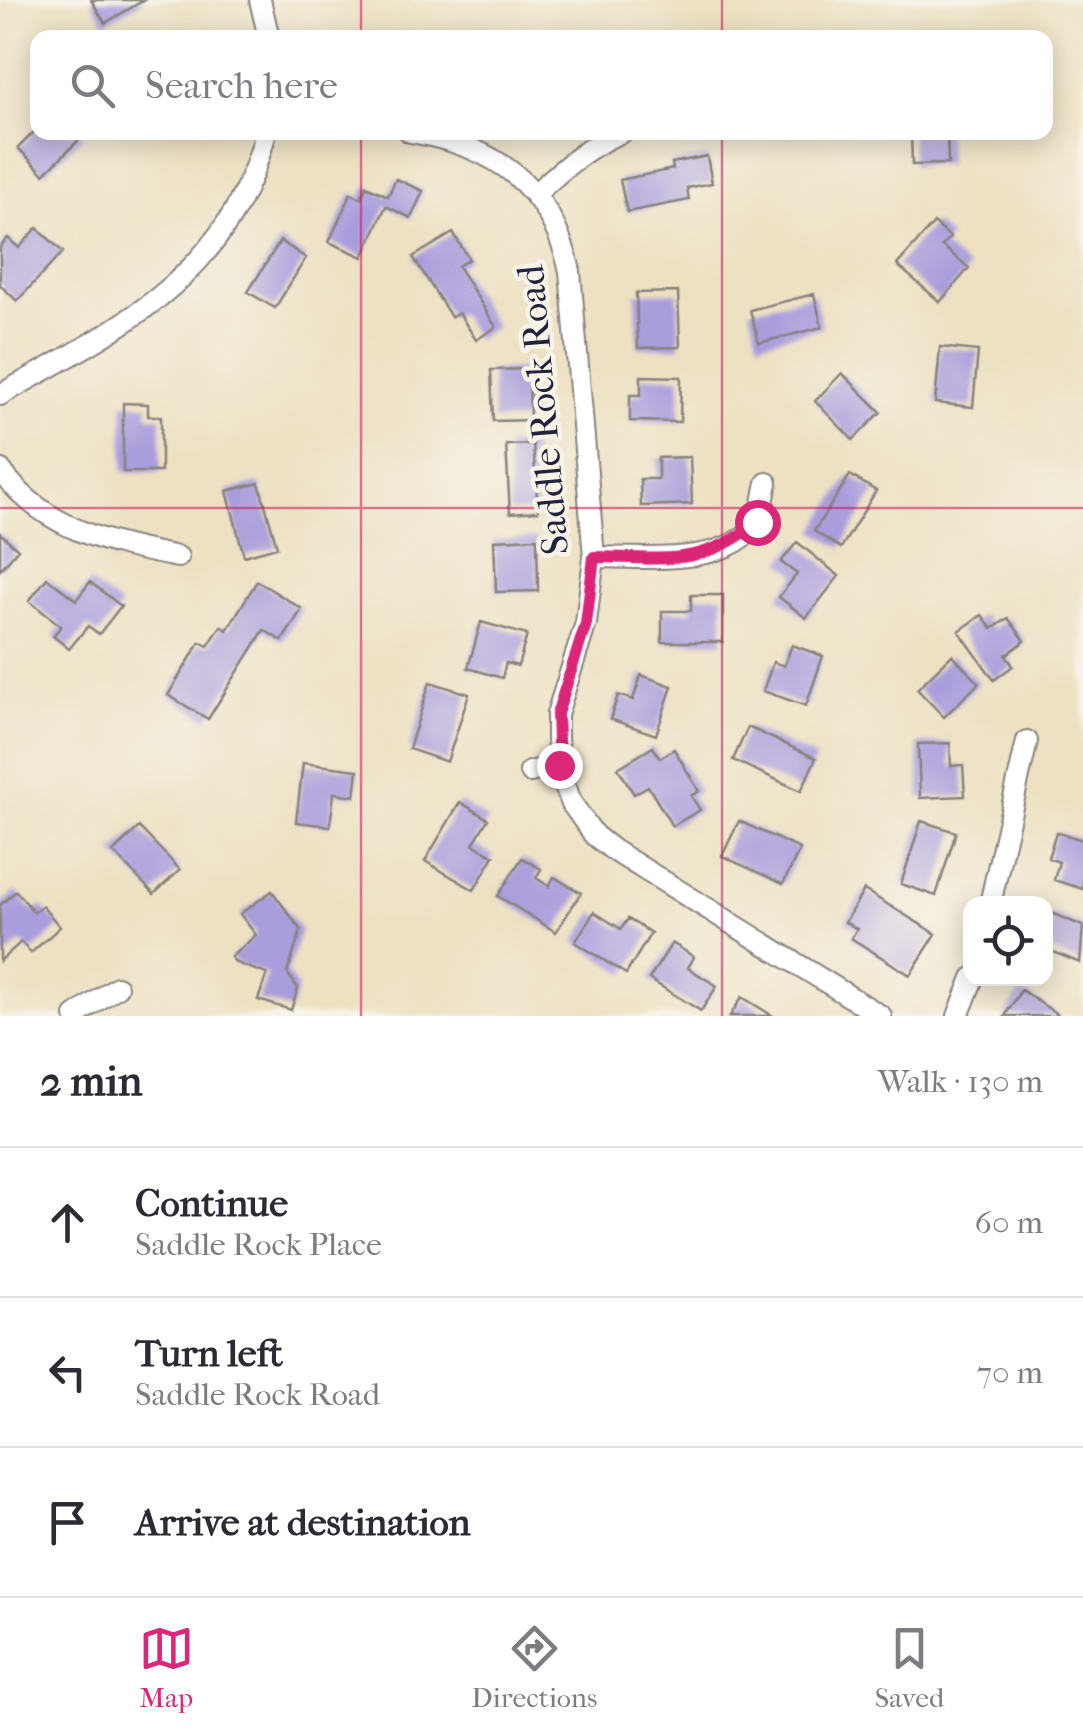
<!DOCTYPE html>
<html lang="en">
<head>
<meta charset="utf-8">
<style>
  :root { --surface:#fff; --page:#f7f7f7; --text:#2b2b33; --muted:#7c7c81; --line:#e1e1e2; --accent:#db2777 }
  body { margin:0; font-family:"IM FELL French Canon",serif; background:var(--page); color:var(--text) }
  .controls { position:absolute; right:30px; bottom:30px; display:grid; overflow:hidden; border-radius:20px; box-shadow:0 5px 25px #0003 }
  .controls button { width:90px; height:90px; display:grid; place-items:center; padding:0; border:0; border-bottom:2px solid var(--line); background:var(--surface); color:var(--text); font:50px sans-serif }
  .stop { position:absolute; width:30px; height:30px; margin:-22px; border:8px solid #db2777; border-radius:50%; background:#fff }
  .stop.end { background:#db2777; border-color:#fff; box-shadow:0 2px 10px #0008 }
  .list { margin:0; padding:0; list-style:none }
  h2 { display:flex; justify-content:space-between; align-items:center; height:130px; margin:0; padding:0 40px; font-size:42px }
  h2 small { font-size:32px; font-weight:400; color:var(--muted) }
  .list li { display:grid; grid-template-columns:65px 1fr auto; gap:30px; align-items:center; box-sizing:border-box; height:150px; padding:0 40px; border-top:2px solid var(--line) }
  .list b { display:block; font-size:38px; white-space:nowrap }
  .list p { margin:0; font-size:32px; white-space:nowrap; color:var(--muted) }
  .list em { font-size:32px; font-style:normal; color:var(--muted) }
  .icon { flex:none; width:55px; height:55px; fill:none; stroke:currentColor; stroke-width:2; stroke-linecap:round; stroke-linejoin:round }
  .map { position:relative; flex:none; width:1083px; height:1016px; overflow:hidden }
  .search { position:absolute; background:var(--surface); box-shadow:0 5px 25px #0003; left:30px; right:30px; top:30px; height:110px; display:flex; align-items:center; gap:25px; box-sizing:border-box; padding:0 35px; border-radius:20px; color:var(--muted); font-size:38px }
  .sheet { height:580px; background:var(--surface) }
  nav { display:flex; justify-content:space-around; align-items:center; box-sizing:border-box; height:140px; border-top:2px solid var(--line); background:var(--surface); font-size:28px; color:var(--muted) }
  nav a { display:grid; justify-items:center; gap:5px }
  nav .on { color:var(--accent) }
  .map>svg:first-child { display:block }
</style>
</head>
<body>
<div class="map">
<svg width="1083" height="1016" viewBox="0 0 1083 1016">
  <rect width="100%" height="100%" fill="#f7f3e8"/>
  <filter id="ink" filterUnits="userSpaceOnUse"><feTurbulence type="fractalNoise" baseFrequency=".01" numOctaves="2"/><feDisplacementMap in="SourceGraphic" scale="20" xChannelSelector="R" yChannelSelector="G"/><feConvolveMatrix kernelMatrix="1 2 1 2 8 2 1 2 1" color-interpolation-filters="sRGB"/></filter>
  <filter id="wash" filterUnits="userSpaceOnUse"><feTurbulence type="fractalNoise" baseFrequency=".0048" numOctaves="4" result="noise"/><feDisplacementMap in="SourceGraphic" scale="40" xChannelSelector="R" yChannelSelector="G"/><feGaussianBlur stdDeviation="2.25" result="paint"/><feColorMatrix in="noise" values="0 0 0 0 0 0 0 0 0 0 0 0 0 0 0 0 0 1.4 0 .05"/><feComposite in="paint" operator="in"/></filter>
  <g filter="url(#wash)">
    <rect width="100%" height="100%" fill="#ede1c2"/>
    <g id="blocks">
      <path fill="#aa9ddc" d="M91,0H144L105,23Z
        M38,128V132H79L83,136L44,174L18,148Z
        M911,132H947L948,164L912,165Z
        M707,156L712,183L687,188L689,200L627,212L620,180L673,169L672,163Z
        M396,179L423,191L411,218L386,206L363,257L329,242L351,193L361,198L366,186L388,196Z
        M934,223L950,237L942,246L969,268L940,302L897,265Z
        M37,228L63,252L17,301L0,285V247L8,238L19,248Z
        M453,233L469,259L458,266L496,327L476,340L459,313L451,317L413,257Z
        M280,241L306,258L275,308L248,292Z
        M678,292L680,347L638,348L636,293Z
        M814,294L822,327L759,343L750,310Z
        M940,347L978,351L973,407L935,403Z
        M529,369L530,420L493,421L491,370Z
        M842,373L881,412L853,440L815,401Z
        M641,376L681,377L680,422L630,421V395H641Z
        M123,403L148,404V416H161V472H123Z
        M533,444L538,511L510,513L506,445Z
        M690,457L692,504L641,506L640,479H658V458Z
        M850,475L876,491L841,548L814,531Z
        M259,483L277,547L244,556L227,491Z
        M0,533L18,549L0,570Z
        M537,538L538,591L496,592L494,540Z
        M797,542L839,576L806,618L779,597L797,574L781,562Z
        M47,578L76,600L90,582L121,606L99,634L88,626L69,649L53,636L61,626L29,601Z
        M257,581L302,609L282,641L264,630L208,719L168,695L200,642L208,646L221,626L227,630Z
        M691,595H723V642H662V611H691Z
        M982,615L992,629L1008,618L1025,641L1006,655L1013,666L994,680L959,631Z
        M481,622L527,635L518,666L506,663L502,678L468,668Z
        M792,645L823,656L806,706L763,691L773,662L784,666Z
        M952,655L979,683L944,717L917,689Z
        M641,675L672,686L656,735L610,719L618,695L633,700Z
        M430,682L469,694L447,762L409,749Z
        M748,727L816,758L801,791L733,760Z
        M950,743L951,766L963,765L965,796L920,798L918,744Z
        M653,747L660,758L674,749L699,791L691,796L700,810L672,826L648,786L634,794L618,768Z
        M303,763L358,770L355,796L334,793L330,826L296,822Z
        M460,802L488,819L473,844L494,856L474,890L425,861Z
        M739,821L800,849L783,884L722,856Z
        M921,821L956,832L936,896L901,884Z
        M139,827L180,870L154,894L113,852Z
        M1056,832L1083,840V889L1054,880L1059,862L1048,858Z
        M522,858L541,869L536,878L549,886L554,877L581,893L556,932L498,896Z
        M864,890L936,934L910,975L851,938L857,929L845,922Z
        M16,891L34,912L42,906L60,927L31,953L21,942L0,961V905Z
        M272,891L301,930L287,973L298,988L291,1010L258,1000L267,974L236,963L231,957L256,935L240,914Z
        M594,912L621,929L628,919L651,933L626,974L575,942Z
        M1051,913L1083,926L1080,963L1046,949V927Z
        M672,943L694,957L688,968L717,986L701,1011L649,979Z
        M1021,990L1060,1016H1005Z
        M742,997L773,1016H730Z"/>
    </g>
  </g>
  <g filter="url(#ink)">
    <use href="#blocks" fill-opacity="0" stroke="#88827e" stroke-width="2.5"/>
    <g fill="none" stroke-linecap="round" stroke-linejoin="round">
      <g stroke="#88827e" stroke-width="24">
        <path id="minor" d="M260,0L269,38
          M410,132C496,146 550,185 570,271L594,557L586,623L557,714V739L564,783L572,804L594,835L613,850L881,1016
          M535,194C562,170 587,146 622,132
          M0,395C119,328 229,278 266,132
          M0,469C42,529 110,544 178,557
          M594,557C639,557 731,568 757,521C763,511 764,494 767,483
          M530,772L559,765
          M990,904L1027,741
          M75,1016L117,987
          M958,1016L973,978"/>
      </g>
      <use href="#minor" stroke="#fff" stroke-width="20"/>
    </g>
  </g>
  <g fill="none" stroke-linecap="round" stroke-linejoin="round" filter="url(#ink)">
    <path stroke="#db2777" stroke-width="12" d="M559,765L557,714L586,624L594,557C659,558 704,568 757,522"/>
  </g>
  <path fill="none" stroke="#c2185b" stroke-width="2.5" stroke-opacity="0.55" d="M361,0V38M722,0V38M361,132V1016M722,132V1016M0,508H1083"/>
  <g text-anchor="middle" dominant-baseline="central" stroke-width="9" stroke-linejoin="round" paint-order="stroke">
    <g font-size="38" fill="#22223b" stroke="#f7f3e8">
      <text transform="translate(543 410) rotate(-95)">Saddle Rock Road</text>
    </g>
  </g>
</svg>
<div class="controls">
<button><svg class="icon" aria-label="locate" viewBox="0 0 24 24"><circle cx="12" cy="12" r="6"/><path d="M12 2v4M12 18v4M2 12h4M18 12h4"/></svg></button>
</div>
<div class="stop" style="left:757px;top:522px"></div>
<div class="stop end" style="left:559px;top:765px"></div>
<div class="search"><svg class="icon" aria-label="search" viewBox="0 0 24 24"><circle cx="10" cy="10" r="6"/><path d="M15 15l6 6"/></svg>Search here</div>
</div>
<section class="sheet">
<h2>2 min<small>Walk · 130 m</small></h2>
<ul class="list">
<li><svg class="icon" aria-label="ahead" viewBox="0 0 24 24"><path d="M12 20V5M6 11l6-6 6 6"/></svg><div><b>Continue</b><p>Saddle Rock Place</p></div><em>60 m</em></li>
<li><svg class="icon" aria-label="left" viewBox="0 0 24 24"><path d="M17 20v-9H6M10 6l-5 5 5 5"/></svg><div><b>Turn left</b><p>Saddle Rock Road</p></div><em>70 m</em></li>
<li><svg class="icon" aria-label="arrive" viewBox="0 0 24 24"><path d="M6 21V4h12l-3 4 3 4H6"/></svg><div><b>Arrive at destination</b></div></li>
</ul>
</section>
<nav>
<a class="on"><svg class="icon" aria-label="map" viewBox="0 0 24 24"><path d="M3 6l6-2 6 2 6-2v14l-6 2-6-2-6 2zM9 4v14M15 6v14"/></svg>Map</a>
<a><svg class="icon" aria-label="directions" viewBox="0 0 24 24"><path d="M12 3l9 9-9 9-9-9zM9 14v-3h6M13 9l2 2-2 2"/></svg>Directions</a>
<a><svg class="icon" aria-label="saved" viewBox="0 0 24 24"><path d="M7 4h10v16l-5-4-5 4z"/></svg>Saved</a>
</nav>
</body>
</html>
